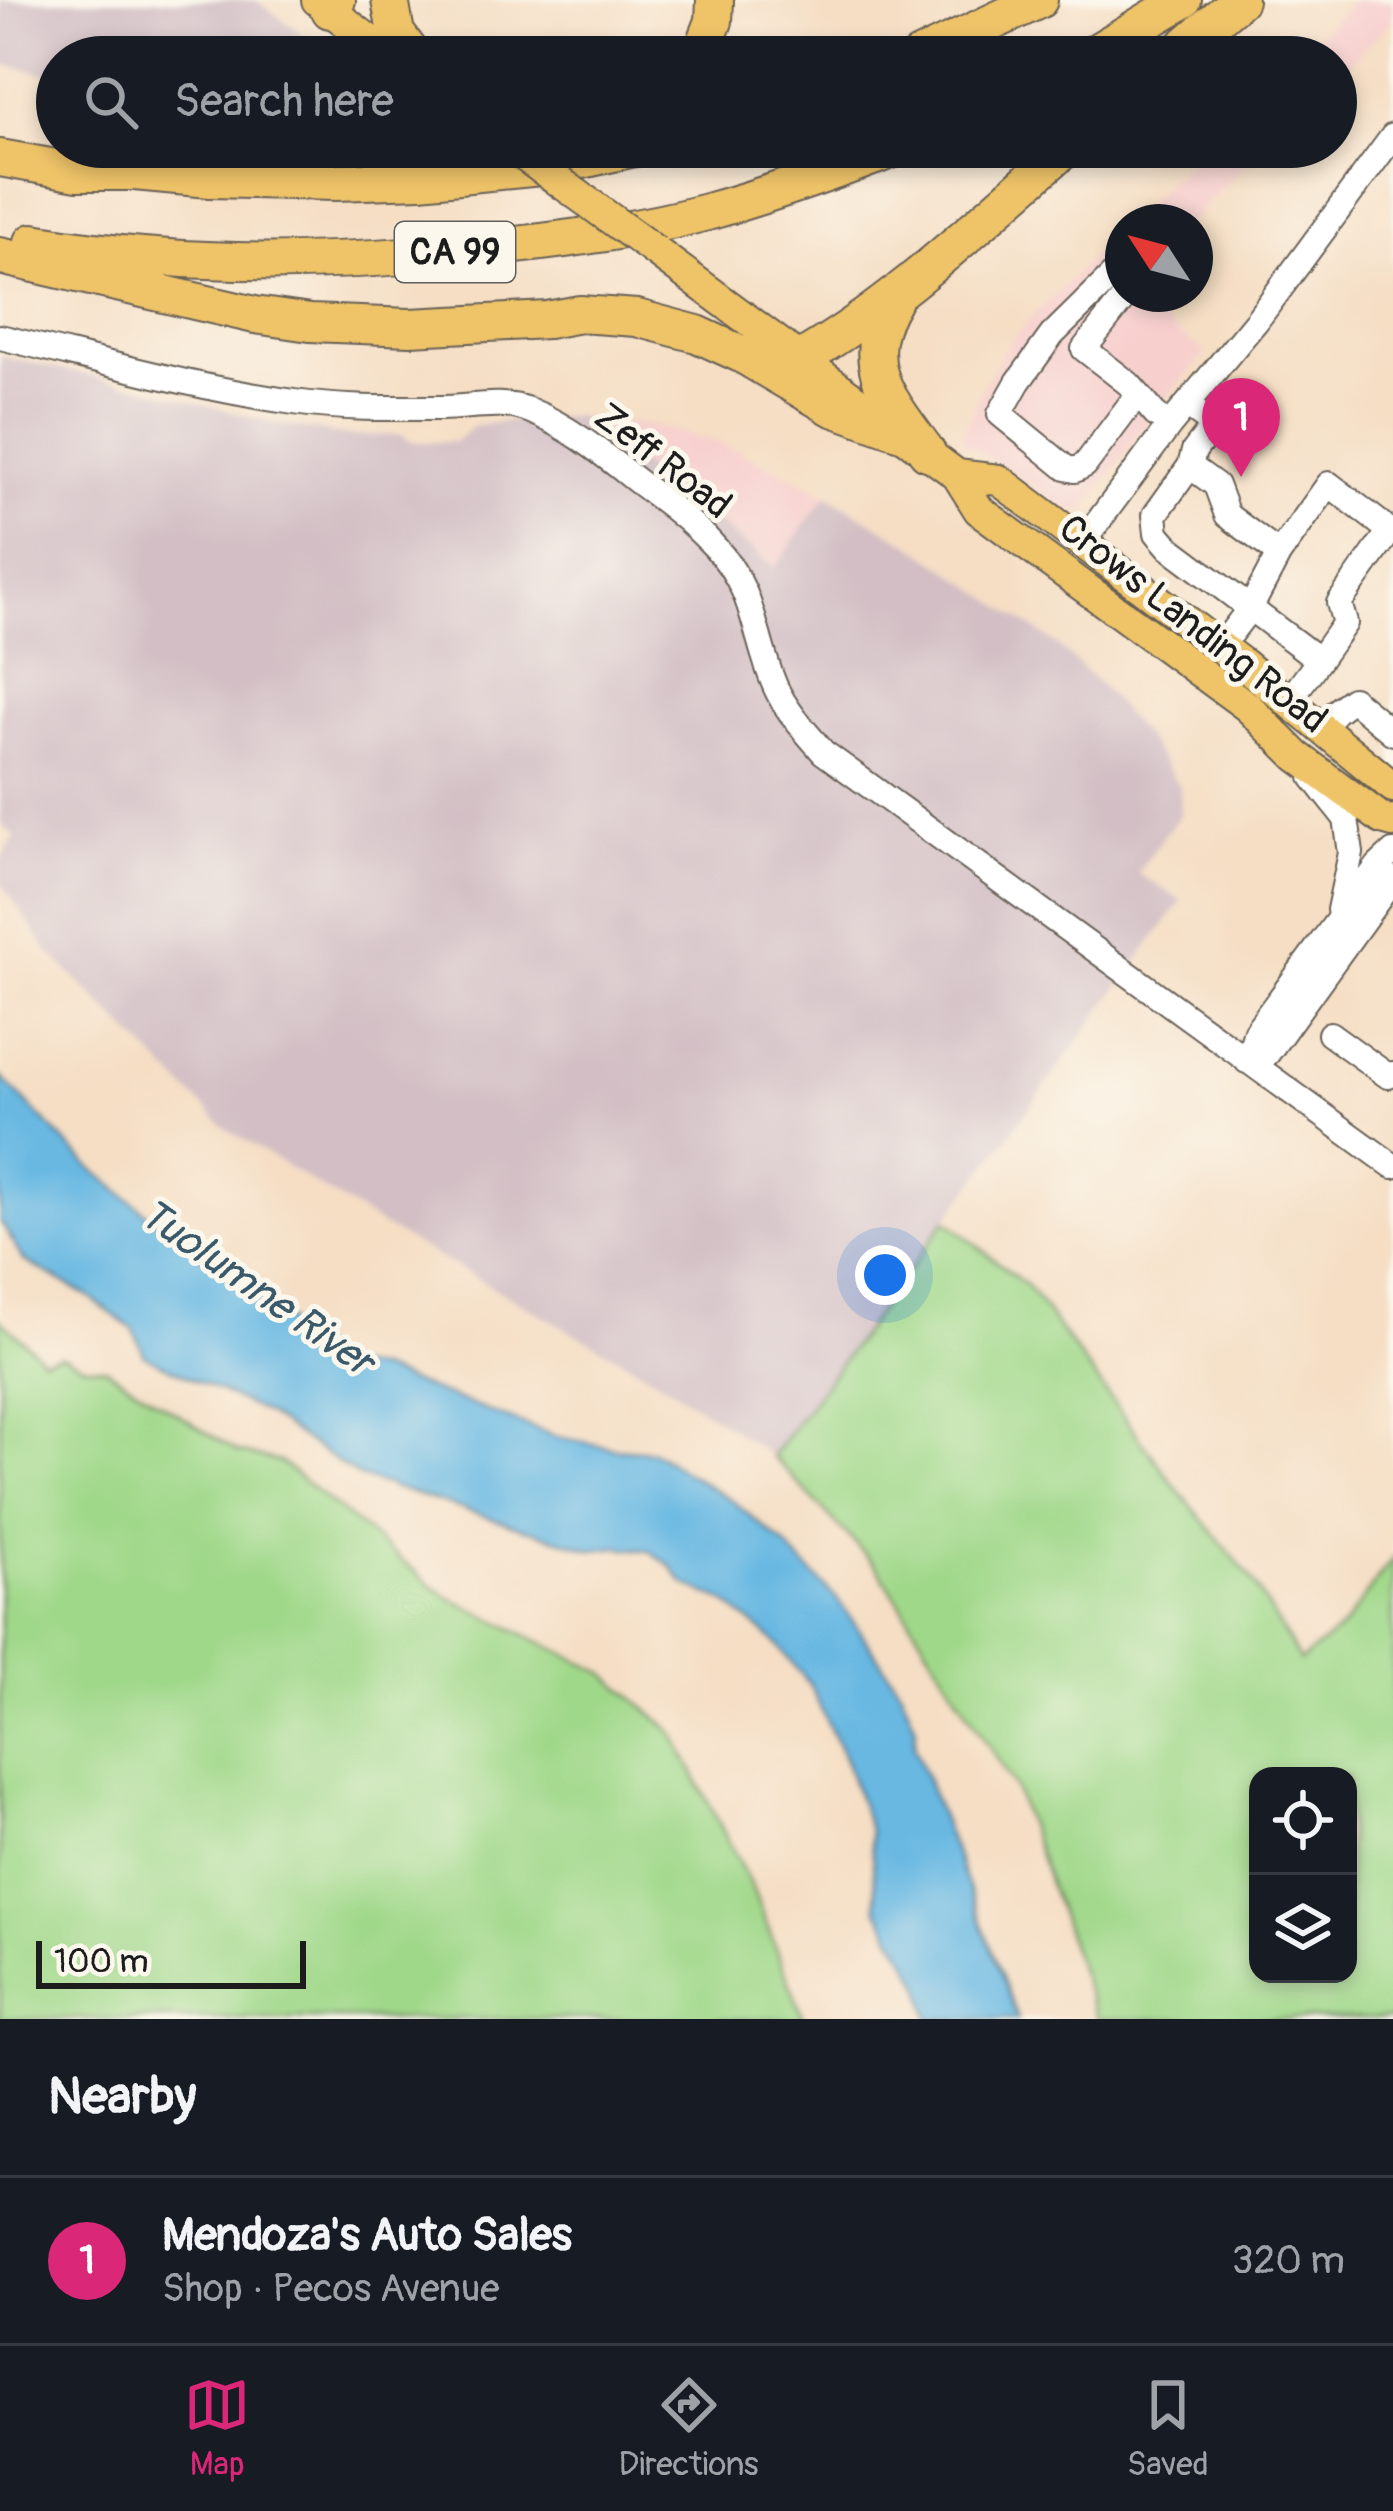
<!DOCTYPE html>
<html lang="en">
<head>
<meta charset="utf-8">
<style>
  :root { --surface:#171b24; --page:#242831; --text:#f1f3f6; --muted:#9ea1a6; --line:#363941; --accent:#db2777 }
  body { margin:0; font-family:Pangolin,sans-serif; background:var(--page); color:var(--text) }
  .controls { position:absolute; right:36px; bottom:36px; display:grid; overflow:hidden; border-radius:24px; box-shadow:0 6px 18px #0003 }
  .controls button { width:108px; height:108px; display:grid; place-items:center; padding:0; border:0; border-bottom:3px solid var(--line); background:var(--surface); color:var(--text); font:60px sans-serif }
  .compass { position:absolute; left:1105px; top:204px; width:108px; height:108px; border-radius:50%; background:var(--surface); box-shadow:0 6px 18px #0003; rotate:306deg }
  .scale { position:absolute; left:36px; bottom:30px; width:270px; box-sizing:border-box; padding-left:12px; border:6px solid #1c1c1c; border-top:0; font-size:33px; line-height:42px; white-space:nowrap; color:#1c1c1c; -webkit-text-stroke:9px #fbf7ec; paint-order:stroke }
  .you { position:absolute; left:885px; top:1275px; width:42px; height:42px; margin:-30px; border:9px solid #fff; border-radius:50%; background:#1a73e8; box-shadow:0 0 0 18px #1a73e833 }
  .badge { display:grid; place-items:center; width:78px; height:78px; border-radius:50%; background:var(--accent); color:#fff; font-size:39px; font-weight:700 }
  .pin { position:absolute; translate:-50% -99px; filter:drop-shadow(0 3px 6px #0008) }
  .pin::after { content:''; position:absolute; top:63px; width:42px; height:36px; background:inherit; clip-path:polygon(0 0,100% 0,50% 100%) }
  .list { margin:0; padding:0; list-style:none }
  h2 { display:flex; justify-content:space-between; align-items:center; height:156px; margin:0; padding:0 48px; font-size:51px }
  h2 small { font-size:39px; font-weight:400; color:var(--muted) }
  .list li { display:grid; grid-template-columns:78px 1fr auto; gap:36px; align-items:center; box-sizing:border-box; height:168px; padding:0 48px; border-top:3px solid var(--line) }
  .list b { display:block; font-size:45px; white-space:nowrap }
  .list p { margin:0; font-size:39px; white-space:nowrap; color:var(--muted) }
  .list em { font-size:39px; font-style:normal; color:var(--muted) }
  .icon { flex:none; width:66px; height:66px; fill:none; stroke:currentColor; stroke-width:2; stroke-linecap:round; stroke-linejoin:round }
  .map { position:relative; flex:none; width:1393px; height:2019px; overflow:hidden }
  .search { position:absolute; background:var(--surface); box-shadow:0 6px 18px #0003; left:36px; right:36px; top:36px; height:132px; display:flex; align-items:center; gap:30px; box-sizing:border-box; padding:0 42px; border-radius:66px; color:var(--muted); font-size:45px }
  .sheet { height:324px; background:var(--surface) }
  nav { display:flex; justify-content:space-around; align-items:center; box-sizing:border-box; height:168px; border-top:3px solid var(--line); background:var(--surface); font-size:33px; color:var(--muted) }
  nav a { display:grid; justify-items:center; gap:6px }
  nav .on { color:var(--accent) }
  .map>svg:first-child { display:block }
</style>
</head>
<body>
<div class="map">
<svg width="1393" height="2019" viewBox="0 0 1393 2019">
  <rect width="100%" height="100%" fill="#fbf7ec"/>
  <filter id="ink" filterUnits="userSpaceOnUse"><feTurbulence type="fractalNoise" baseFrequency=".00833" numOctaves="2"/><feDisplacementMap in="SourceGraphic" scale="24" xChannelSelector="R" yChannelSelector="G"/><feConvolveMatrix kernelMatrix="1 2 1 2 8 2 1 2 1" color-interpolation-filters="sRGB"/></filter>
  <filter id="wash" filterUnits="userSpaceOnUse"><feTurbulence type="fractalNoise" baseFrequency=".004" numOctaves="4" result="noise"/><feDisplacementMap in="SourceGraphic" scale="48" xChannelSelector="R" yChannelSelector="G"/><feGaussianBlur stdDeviation="2.7" result="paint"/><feColorMatrix in="noise" values="0 0 0 0 0 0 0 0 0 0 0 0 0 0 0 0 0 1.4 0 .05"/><feComposite in="paint" operator="in"/></filter>
  <g filter="url(#wash)">
    <rect width="100%" height="100%" fill="#f5dec4"/>
    <path fill="#f7d0ce" d="M1354,0H1393V20L1336,76V57H1296Z
      M1204,147H1264L1188,222H1128Z
      M1123,227V294H1161L1148,311L1206,353L1161,404L1085,509L1069,511L961,439L983,388L1006,347L1032,317Z
      M577,416L660,427L721,443L778,469L827,495L776,567Z"/>
    <path fill="#d2bec4" d="M0,0H255L335,57H57V76L0,64Z
      M0,356L141,387L277,424L349,436L403,435L410,442H455L473,426L517,420L577,416L775,567L827,495L922,551L1056,644L1103,688L1146,739L1180,787L1181,813L1137,873L1182,901L772,1456L657,1379L379,1224L224,1127L48,951L0,881V861L15,837L0,823Z"/>
    <path fill="#a0d88a" stroke="#5e7a53" stroke-width="3" fill-rule="evenodd" d="M946,1220L1028,1287L1175,1486L1249,1576L1300,1661L1342,1628L1393,1558V2019H1097L1015,1788L878,1568L772,1456ZM1258,1776H1348V1974H1258Z
      M0,1319L43,1359L61,1355L83,1365L105,1368L238,1452L280,1462L444,1595L606,1674L673,1732L752,1888L804,2019H0Z"/>
    <path fill="#67b8e2" stroke="#426a7f" stroke-width="3" d="M0,1076L87,1164L169,1232L255,1295L339,1364L381,1371L557,1437L615,1448L652,1451L734,1502L784,1544L838,1600L900,1689L916,1727L914,1746L1018,2019H930L921,1984L877,1908L870,1832L846,1762L810,1685L772,1639L725,1602L683,1583L671,1566L650,1551L618,1547L594,1550L359,1477L265,1413L145,1356L133,1329L86,1295L23,1260L0,1221Z"/>
  </g>
  <g filter="url(#ink)">
    <g fill="none" stroke-linecap="round" stroke-linejoin="round">
      <g stroke="#686057" stroke-width="28">
        <path id="minor" d="M1123,288L1114,274L1052,335L1018,382L1000,414L1066,468L1075,470L1085,465L1138,394
          M1127,294L1084,349L1129,384L1155,414L1170,425
          M0,337C97,360 195,388 294,402C342,409 392,408 440,408C471,408 501,399 531,411C570,427 604,455 637,481C664,501 691,521 714,546C757,592 752,633 775,686C786,711 806,732 823,752L1393,1166
          M1187,405L1214,425L1194,451L1190,466L1216,485L1227,515L1279,554L1329,484L1390,531L1339,603L1345,623L1319,660L1170,548L1157,533L1155,515L1190,466
          M1083,542L1170,425L1257,320L1393,136
          M1220,647L1251,607L1279,554
          M1288,702L1319,660
          M1321,727L1336,711L1352,699L1393,733
          M1313,777L1346,819L1351,853L1339,910
          M1330,1034L1388,1076L1393,1074
          M1247,1061L1256,1031L1378,866L1393,852
          M1247,1061L1267,1054L1393,879"/>
      </g>
      <g stroke="#686057" stroke-width="34">
        <path id="major" d="M317,0L391,57
          M655,251L957,475L979,510L1248,707L1297,756L1382,819L1393,822
          M957,475L999,480L1243,664L1393,787"/>
      </g>
      <g stroke="#686057" stroke-width="40">
        <path id="highway" d="M390,0L396,33L414,57
          M330,10L337,0
          M700,57L714,21L715,0
          M919,57L1039,0
          M1088,57L1183,0
          M1172,57L1239,0
          M0,158L78,172H134L210,179L336,182L420,179L561,165L639,147
          M33,242C192,269 340,265 499,247C569,239 640,230 707,212C772,194 836,171 899,147
          M0,256L255,315L310,323L410,327L547,320L580,314L637,318L697,334L743,355L833,408L901,432
          M893,300C854,364 890,401 927,452
          M802,358C900,301 981,221 1067,147"/>
      </g>
      <use href="#minor" stroke="#fff" stroke-width="24"/>
      <use href="#major" stroke="#efc469" stroke-width="30"/>
      <use href="#highway" stroke="#efc469" stroke-width="36"/>
      <g stroke="#686057" stroke-width="34" stroke-linecap="butt">
        <path id="major-bridge" d="M512,147L655,251"/>
      </g>
      <use href="#major-bridge" stroke="#efc469" stroke-width="30"/>
    </g>
  </g>
  <g text-anchor="middle" dominant-baseline="central" stroke-width="10" stroke-linejoin="round" paint-order="stroke">
    <rect fill="#fbf7ec" stroke="#5f5e5a" stroke-width="3" x="395" y="222" width="120" height="60" rx="9"/>
    <g font-size="36" font-weight="bold" fill="#1c1c1c">
      <text x="455" y="252">CA 99</text>
    </g>
    <g font-size="39" fill="#1c1c1c" stroke="#fbf7ec">
      <text transform="translate(663 461) rotate(38)">Zeff Road</text>
      <text transform="translate(1193 624) rotate(38)">Crows Landing Road</text>
    </g>
    <g font-size="42" font-style="italic" fill="#3a5a6b" stroke="#fbf7ec">
      <text transform="translate(256 1288) rotate(35)">Tuolumne River</text>
    </g>
  </g>
</svg>
<div class="controls">
<button><svg class="icon" aria-label="locate" viewBox="0 0 24 24"><circle cx="12" cy="12" r="6"/><path d="M12 2v4M12 18v4M2 12h4M18 12h4"/></svg></button>
<button><svg class="icon" aria-label="layers" viewBox="0 0 24 24"><path d="M12 4l9 5-9 5-9-5zM3 14l9 5 9-5"/></svg></button>
</div>
<svg class="compass" viewBox="-18 -18 36 36"><path d="M0-13l5 13h-10z" fill="#e53935"/><path d="M0 13l5-13h-10z" fill="#9ea1a6"/></svg>
<div class="scale">100 m</div>
<div class="you"></div>
<div class="pin badge" style="left:1241px;top:477px">1</div>
<div class="search"><svg class="icon" aria-label="search" viewBox="0 0 24 24"><circle cx="10" cy="10" r="6"/><path d="M15 15l6 6"/></svg>Search here</div>
</div>
<section class="sheet">
<h2>Nearby<small></small></h2>
<ul class="list">
<li><span class="badge">1</span><div><b>Mendoza's Auto Sales</b><p>Shop · Pecos Avenue</p></div><em>320 m</em></li>
</ul>
</section>
<nav>
<a class="on"><svg class="icon" aria-label="map" viewBox="0 0 24 24"><path d="M3 6l6-2 6 2 6-2v14l-6 2-6-2-6 2zM9 4v14M15 6v14"/></svg>Map</a>
<a><svg class="icon" aria-label="directions" viewBox="0 0 24 24"><path d="M12 3l9 9-9 9-9-9zM9 14v-3h6M13 9l2 2-2 2"/></svg>Directions</a>
<a><svg class="icon" aria-label="saved" viewBox="0 0 24 24"><path d="M7 4h10v16l-5-4-5 4z"/></svg>Saved</a>
</nav>
</body>
</html>
